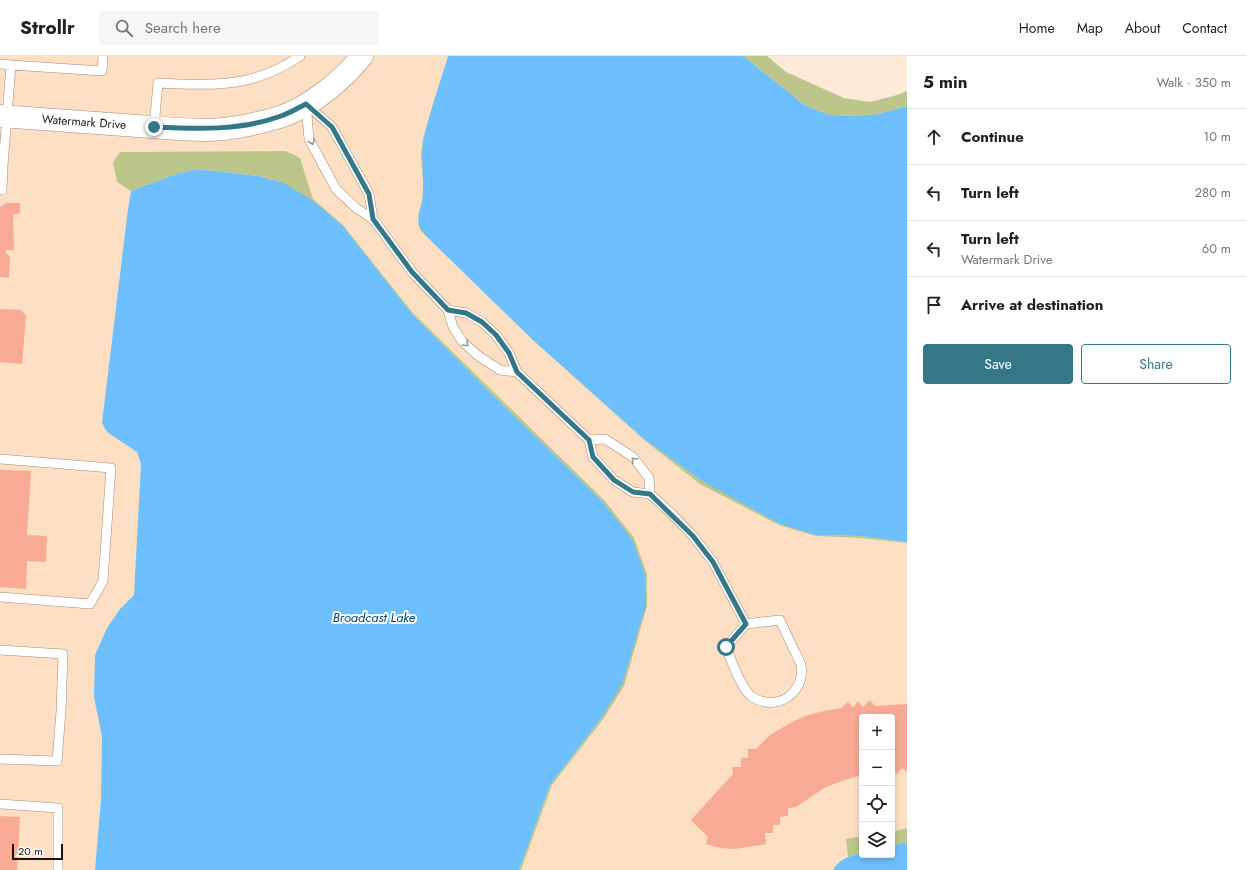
<!DOCTYPE html>
<html lang="en">
<head>
<meta charset="utf-8">
<style>
  :root { --surface:#fff; --page:#f6f6f6; --text:#202124; --muted:#757577; --line:#e0e0e0; --accent:#347888 }
  body { margin:0; font-family:Jost,sans-serif; background:var(--page); color:var(--text) }
  .controls { position:absolute; right:12px; bottom:12px; display:grid; overflow:hidden; border-radius:4px; box-shadow:0 2px 6px #0003 }
  .controls button { width:36px; height:36px; display:grid; place-items:center; padding:0; border:0; border-bottom:1px solid var(--line); background:var(--surface); color:var(--text); font:20px sans-serif }
  .scale { position:absolute; left:12px; bottom:10px; width:51px; box-sizing:border-box; padding-left:4px; border:2px solid #1c140c; border-top:0; font-size:11px; line-height:14px; white-space:nowrap; color:#1c140c; -webkit-text-stroke:3px #fff; paint-order:stroke }
  .stop { position:absolute; width:12px; height:12px; margin:-9px; border:3px solid #347888; border-radius:50%; background:#fff }
  .stop.end { background:#347888; border-color:#fff; box-shadow:0 1px 4px #0008 }
  .list { margin:0; padding:0; list-style:none }
  h2 { display:flex; justify-content:space-between; align-items:center; height:52px; margin:0; padding:0 16px; font-size:17px }
  h2 small { font-size:13px; font-weight:400; color:var(--muted) }
  .list li { display:grid; grid-template-columns:26px 1fr auto; gap:12px; align-items:center; box-sizing:border-box; height:56px; padding:0 16px; border-top:1px solid var(--line) }
  .list b { display:block; font-size:15px; white-space:nowrap }
  .list p { margin:0; font-size:13px; white-space:nowrap; color:var(--muted) }
  .list em { font-size:13px; font-style:normal; color:var(--muted) }
  .actions { display:flex; gap:8px; padding:12px 16px }
  .actions a { flex:1; padding:9px 0; border:1px solid var(--accent); border-radius:4px; text-align:center; font-size:14px; color:var(--accent) }
  .actions .main { background:var(--accent); color:#fff }
  .icon { flex:none; width:22px; height:22px; fill:none; stroke:currentColor; stroke-width:2; stroke-linecap:round; stroke-linejoin:round }
  .map { position:relative; flex:none; width:907px; height:814px; overflow:hidden }
  header { display:flex; align-items:center; gap:24px; box-sizing:border-box; height:56px; padding:0 20px; background:var(--surface); border-bottom:1px solid var(--line) }
  header strong { font-size:19px }
  nav { display:flex; gap:22px; margin-inline-start:auto; font-size:14px }
  .search { width:280px; height:36px; background:var(--page); display:flex; align-items:center; gap:10px; box-sizing:border-box; padding:0 14px; border-radius:4px; color:var(--muted); font-size:15px }
  main { display:flex }
  aside { flex:1; background:var(--surface) }
  .map>svg:first-child { display:block }
</style>
</head>
<body>
<header>
<strong>Strollr</strong>
<div class="search"><svg class="icon" aria-label="search" viewBox="0 0 24 24"><circle cx="10" cy="10" r="6"/><path d="M15 15l6 6"/></svg>Search here</div>
<nav><a>Home</a><a>Map</a><a>About</a><a>Contact</a></nav>
</header>
<main>
<div class="map">
<svg width="907" height="814" viewBox="0 0 907 814">
  <rect width="100%" height="100%" fill="#feead8"/>
  <path fill="#fddfc3" d="M0,0H448L423,82L422,147L417,164L420,174L534,285L644,384L700,428L816,480L859,482L907,487V772L892,776V661H862V780L846,783L848,801L836,809L833,814H521L552,729L604,662L624,630L605,445L413,257L343,169L313,143L300,102L286,95L120,96L117,126L131,135L102,367L107,376L137,396L141,408L134,539L120,553L107,572L95,599L94,641L102,681L101,743L95,814H0Z"/>
  <path fill="#bcc68b" d="M448,0L424,82L422,98L424,126L422,147L417,164L426,180L534,285L644,383L702,425L816,479L859,480L907,486V487L859,482L816,480L779,469L700,428L644,384L534,285L426,180L420,174L417,164L422,147L423,126L421,98L423,82Z
    M743,0H767L786,16L844,42L870,46L897,39L907,35V50L879,58L856,60L830,59L806,50Z
    M286,95L300,102L313,143L343,169L413,257L605,445L634,482L647,518V550L624,630L604,662L552,729L521,814H519L550,729L602,661L632,483L603,446L503,349L412,258L343,170L284,127L259,120L197,113L173,119L131,135L117,126L113,106L120,96Z
    M907,772V786L892,790V776Z
    M862,780V797L848,801L846,783Z"/>
  <path fill="#6dbffe" d="M448,0H743L806,50L830,59L856,60L879,58L907,50V486L859,480L816,479L780,468L702,425L644,383L534,285L426,180C411,161 422,158 423,137C424,119 420,100 424,82C430,55 440,27 448,0Z
    M197,113L259,120L284,127L312,144L343,170L412,258L503,349L603,446L632,483L645,518L646,550L622,628L602,661L550,729L519,814H95L101,743L102,681L94,641L95,599L107,572L120,553L134,539L141,408L137,396L107,376L102,367L128,153L131,135L173,119Z
    M907,786V814H833C839,803 850,800 862,797V799H892V790Z"/>
  <path fill="#f8aa95" d="M6,147H20V157L13,159L14,194H6V198L10,200L9,222L0,221V151Z
    M0,253L21,254L26,260L22,308L0,306Z
    M0,414L31,415L27,479L47,480L46,506L27,505L26,533L0,531Z
    M870,644L875,650L907,648V716L902,712L897,718L892,714V661H862L861,719L836,727L824,732L796,751L788,752V760L780,761V769H773V777H765L766,788L735,793L720,792L706,788L708,781L691,764L733,718L732,711H741V701L748,702V693H756L770,679L792,666L805,660L823,655L841,652L848,646L853,652L858,645L863,651Z
    M0,760L20,761L17,814H0Z"/>
  <g fill="none" stroke-linecap="round" stroke-linejoin="round">
    <g stroke="#a28b76" stroke-width="10">
      <path id="service" d="M0,8L11,9L3,110H0
        M11,9L102,15L103,0
        M306,48L309,83L336,133L356,152L373,163L412,216L448,254L453,271L462,285L477,299L500,314L517,316
        M306,48L332,71L369,138L373,163
        M154,71L158,27C213,29 252,33 300,0
        M0,134H2L3,110
        M448,254L466,257L482,266L496,279L509,297L517,316L589,384L593,401L614,424L633,436L650,438L672,458L693,480L713,506L746,568
        M589,384L605,383L633,401L649,422L650,438
        M0,403L111,412L103,525L90,548L0,541
        M780,564C785,575 790,586 796,598C797,601 800,605 801,609C806,638 775,657 751,640C741,632 731,604 726,591L746,568Z
        M0,594L63,598L61,655L57,705L0,703
        M0,748L58,752V814"/>
    </g>
    <g stroke="#a28b76" stroke-width="23">
      <path id="tertiary" d="M0,60C41,63 83,66 124,69C155,71 194,76 224,73C242,71 263,66 280,61C310,51 343,24 362,0"/>
    </g>
    <use href="#service" stroke="#fff" stroke-width="9"/>
    <use href="#tertiary" stroke="#fff" stroke-width="22"/>
  </g>
  <defs><path id="oneway-chevron" d="M-2-3.5L2.5 0L-2 3.5" fill="none" stroke-width="1.6" stroke-linecap="round" stroke-linejoin="round"/></defs>
  <g stroke="#999592">
    <use href="#oneway-chevron" transform="translate(312 86) rotate(67)"/>
    <use href="#oneway-chevron" transform="translate(466 288) rotate(45)"/>
    <use href="#oneway-chevron" transform="translate(634 404) rotate(-133)"/>
  </g>
  <g fill="none" stroke-linecap="round" stroke-linejoin="round">
    <path stroke="#347888" stroke-width="5" d="M154,71C197,73 240,75 281,60C290,57 298,52 306,48L332,71L369,138L373,163L412,216L448,254L466,257L482,266L496,279L509,297L517,316L589,384L593,401L614,424L633,436L650,438L693,480L713,506L746,568L726,591"/>
  </g>
  <g text-anchor="middle" dominant-baseline="central" stroke-width="4" stroke-linejoin="round" paint-order="stroke">
    <g font-size="12" fill="#1c140c" stroke="#fff">
      <text transform="translate(84 66) rotate(4)">Watermark Drive</text>
    </g>
    <g font-size="13" font-style="italic" fill="#00446c" stroke="#fff">
      <text x="374" y="561">Broadcast Lake</text>
    </g>
  </g>
</svg>
<div class="controls">
<button>+</button>
<button>−</button>
<button><svg class="icon" aria-label="locate" viewBox="0 0 24 24"><circle cx="12" cy="12" r="6"/><path d="M12 2v4M12 18v4M2 12h4M18 12h4"/></svg></button>
<button><svg class="icon" aria-label="layers" viewBox="0 0 24 24"><path d="M12 4l9 5-9 5-9-5zM3 14l9 5 9-5"/></svg></button>
</div>
<div class="scale">20 m</div>
<div class="stop" style="left:726px;top:591px"></div>
<div class="stop end" style="left:154px;top:71px"></div>
</div>
<aside>
<h2>5 min<small>Walk · 350 m</small></h2>
<ul class="list">
<li><svg class="icon" aria-label="ahead" viewBox="0 0 24 24"><path d="M12 20V5M6 11l6-6 6 6"/></svg><div><b>Continue</b></div><em>10 m</em></li>
<li><svg class="icon" aria-label="left" viewBox="0 0 24 24"><path d="M17 20v-9H6M10 6l-5 5 5 5"/></svg><div><b>Turn left</b></div><em>280 m</em></li>
<li><svg class="icon" aria-label="left" viewBox="0 0 24 24"><path d="M17 20v-9H6M10 6l-5 5 5 5"/></svg><div><b>Turn left</b><p>Watermark Drive</p></div><em>60 m</em></li>
<li><svg class="icon" aria-label="arrive" viewBox="0 0 24 24"><path d="M6 21V4h12l-3 4 3 4H6"/></svg><div><b>Arrive at destination</b></div></li>
</ul>
<div class="actions"><a class="main">Save</a><a>Share</a></div>
</aside>
</main>
</body>
</html>
